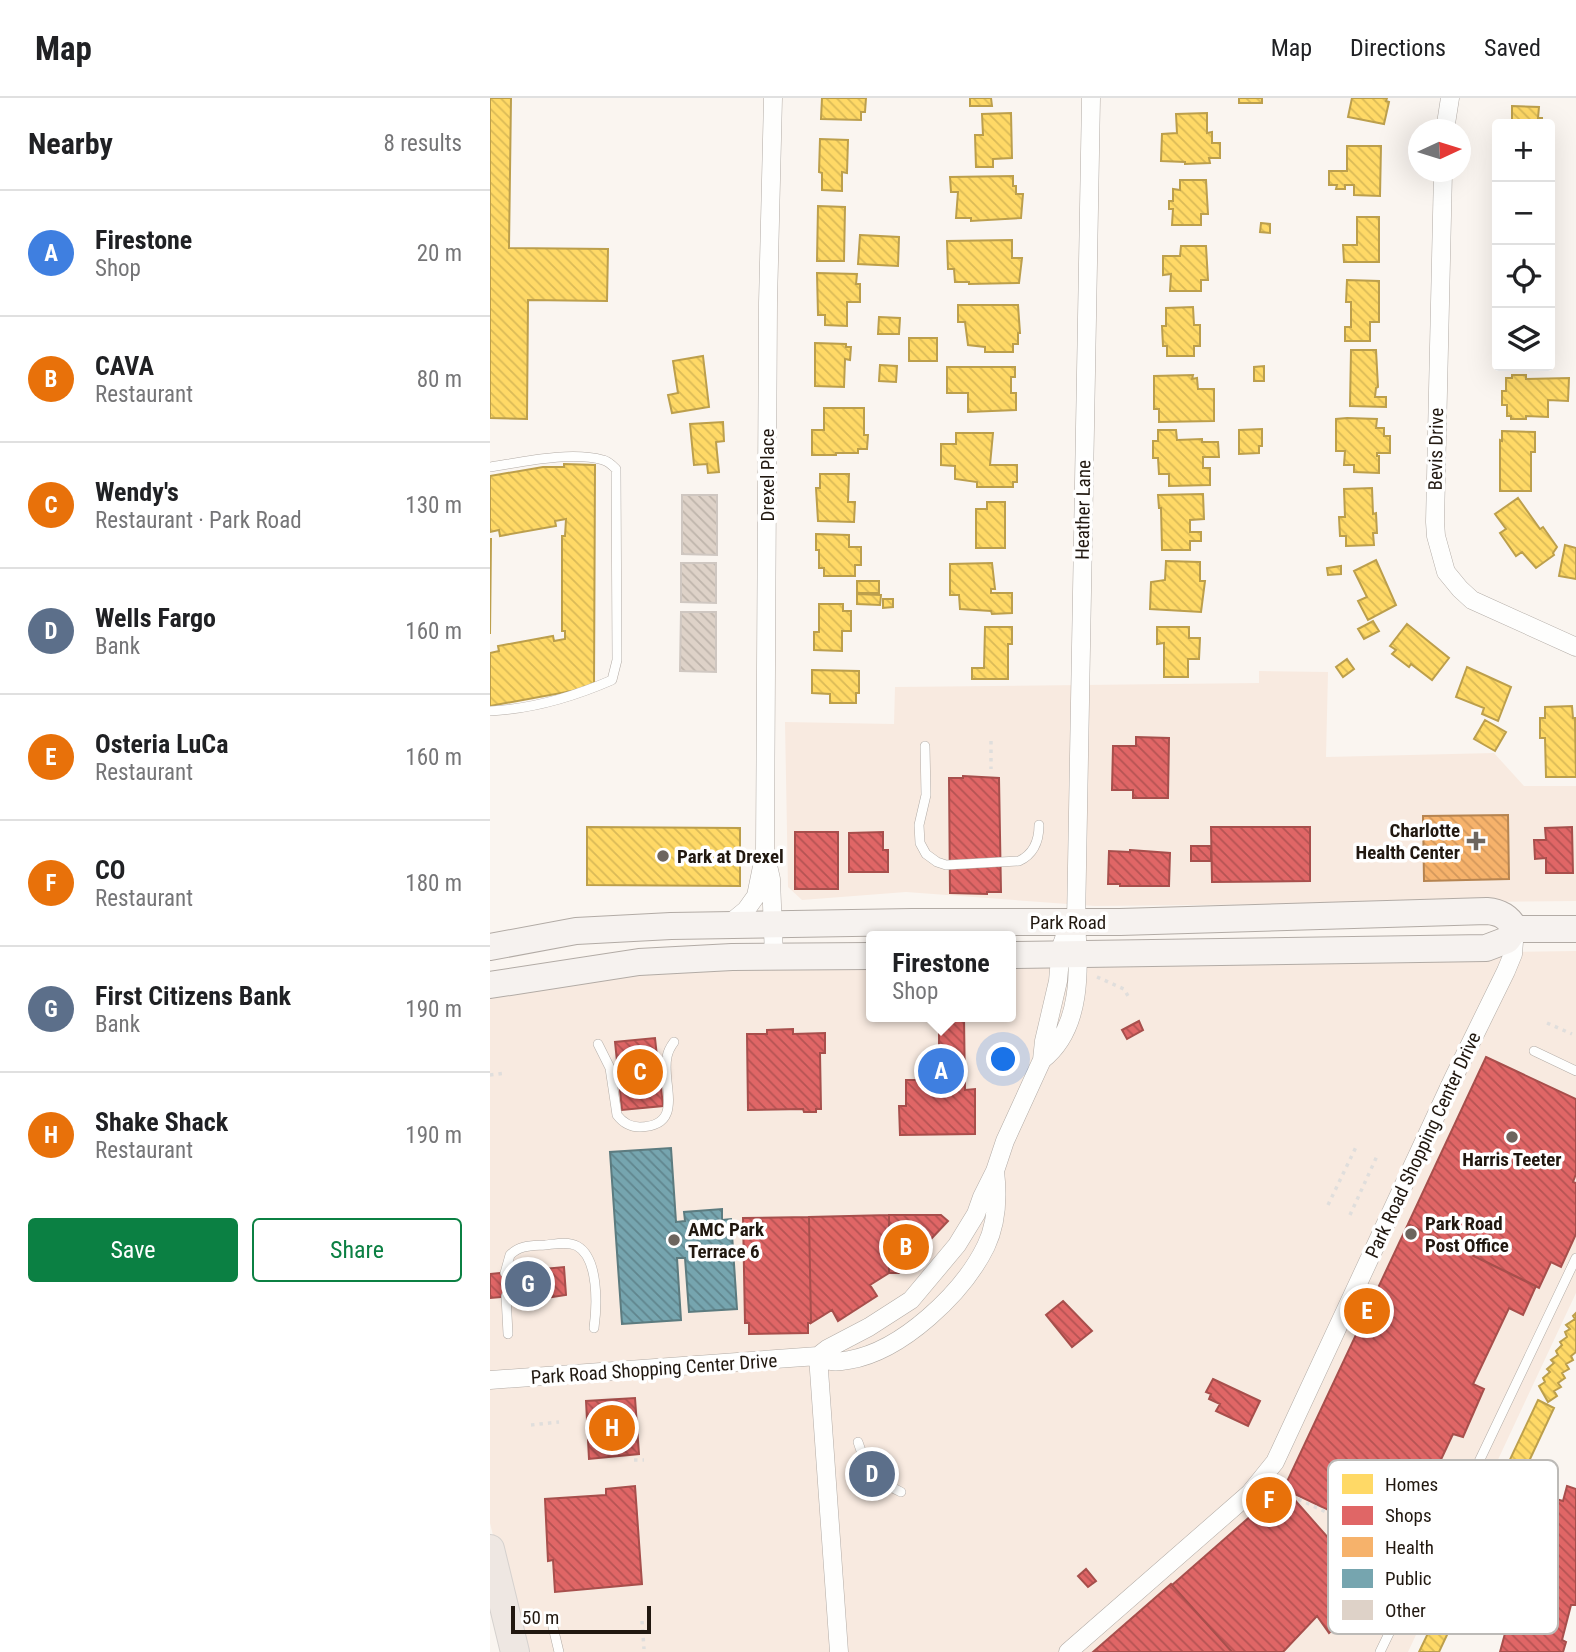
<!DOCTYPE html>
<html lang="en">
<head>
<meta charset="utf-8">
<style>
  :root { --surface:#fff; --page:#f6f6f6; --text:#202124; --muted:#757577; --line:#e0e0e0; --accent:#0b8043 }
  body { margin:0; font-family:"Roboto Condensed",sans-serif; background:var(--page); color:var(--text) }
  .controls { position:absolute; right:21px; top:21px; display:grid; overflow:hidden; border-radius:7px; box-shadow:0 7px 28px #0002 }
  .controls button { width:63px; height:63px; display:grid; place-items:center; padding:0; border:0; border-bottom:2px solid var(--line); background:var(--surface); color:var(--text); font:35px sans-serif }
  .compass { position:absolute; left:918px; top:21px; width:63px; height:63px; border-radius:50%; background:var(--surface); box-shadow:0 7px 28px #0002; rotate:86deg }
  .scale { position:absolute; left:21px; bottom:18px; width:140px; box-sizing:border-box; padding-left:7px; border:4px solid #211810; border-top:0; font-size:19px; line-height:24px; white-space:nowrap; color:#211810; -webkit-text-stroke:5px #fff; paint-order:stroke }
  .you { position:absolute; left:514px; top:962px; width:24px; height:24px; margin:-18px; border:5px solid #fff; border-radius:50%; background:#1a73e8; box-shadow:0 0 0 10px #1a73e833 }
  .badge { display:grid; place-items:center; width:46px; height:46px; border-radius:50%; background:var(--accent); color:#fff; font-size:23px; font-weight:700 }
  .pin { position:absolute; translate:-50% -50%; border:4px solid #fff; box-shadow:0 2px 7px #0006 }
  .popup { position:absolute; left:376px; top:833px; width:150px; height:91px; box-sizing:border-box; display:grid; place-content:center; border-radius:7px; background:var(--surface); filter:drop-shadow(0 2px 5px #0005); font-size:23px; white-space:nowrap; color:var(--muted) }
  .popup b { font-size:26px; color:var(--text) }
  .popup::after { content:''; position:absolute; left:50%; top:100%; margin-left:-14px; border:14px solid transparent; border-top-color:var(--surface) }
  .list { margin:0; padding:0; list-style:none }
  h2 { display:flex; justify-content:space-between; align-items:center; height:91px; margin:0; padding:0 28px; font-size:30px }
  h2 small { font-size:23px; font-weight:400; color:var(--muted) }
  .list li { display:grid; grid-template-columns:46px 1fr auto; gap:21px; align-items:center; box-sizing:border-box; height:126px; padding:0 28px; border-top:2px solid var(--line) }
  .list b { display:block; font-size:26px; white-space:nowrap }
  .list p { margin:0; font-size:23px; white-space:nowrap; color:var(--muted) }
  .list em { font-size:23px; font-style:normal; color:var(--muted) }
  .actions { display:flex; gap:14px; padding:21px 28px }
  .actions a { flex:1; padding:16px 0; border:2px solid var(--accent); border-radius:7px; text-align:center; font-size:24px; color:var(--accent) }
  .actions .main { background:var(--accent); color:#fff }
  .icon { flex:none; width:38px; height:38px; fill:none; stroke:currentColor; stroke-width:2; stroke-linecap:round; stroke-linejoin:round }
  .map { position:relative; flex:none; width:1086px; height:1554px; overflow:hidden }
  header { display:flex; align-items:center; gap:42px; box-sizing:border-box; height:98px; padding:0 35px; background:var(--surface); border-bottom:2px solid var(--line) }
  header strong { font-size:33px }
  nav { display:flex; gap:38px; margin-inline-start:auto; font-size:24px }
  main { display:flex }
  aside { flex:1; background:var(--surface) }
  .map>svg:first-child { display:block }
</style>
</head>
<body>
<header>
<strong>Map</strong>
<nav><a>Map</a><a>Directions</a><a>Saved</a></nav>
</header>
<main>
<aside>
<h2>Nearby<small>8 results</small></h2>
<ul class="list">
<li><span class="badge" style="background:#3f7fe0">A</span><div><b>Firestone</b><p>Shop</p></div><em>20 m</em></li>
<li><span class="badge" style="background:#e8710a">B</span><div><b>CAVA</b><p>Restaurant</p></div><em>80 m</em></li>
<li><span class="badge" style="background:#e8710a">C</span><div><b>Wendy's</b><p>Restaurant · Park Road</p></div><em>130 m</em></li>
<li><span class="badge" style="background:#5c6f8a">D</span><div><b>Wells Fargo</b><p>Bank</p></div><em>160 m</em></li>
<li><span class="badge" style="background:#e8710a">E</span><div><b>Osteria LuCa</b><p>Restaurant</p></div><em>160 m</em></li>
<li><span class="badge" style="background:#e8710a">F</span><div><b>CO</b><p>Restaurant</p></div><em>180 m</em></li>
<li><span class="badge" style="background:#5c6f8a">G</span><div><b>First Citizens Bank</b><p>Bank</p></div><em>190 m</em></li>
<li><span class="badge" style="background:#e8710a">H</span><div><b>Shake Shack</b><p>Restaurant</p></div><em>190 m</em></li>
</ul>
<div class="actions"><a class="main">Save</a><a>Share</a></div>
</aside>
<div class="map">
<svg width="1086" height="1554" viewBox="0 0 1086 1554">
  <defs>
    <pattern id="homes-back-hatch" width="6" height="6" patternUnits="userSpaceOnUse" patternTransform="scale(1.75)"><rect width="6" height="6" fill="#ffd966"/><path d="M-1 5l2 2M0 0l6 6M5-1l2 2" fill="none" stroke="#daba57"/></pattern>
    <pattern id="shops-back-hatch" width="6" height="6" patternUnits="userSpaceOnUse" patternTransform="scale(1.75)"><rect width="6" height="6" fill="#e06666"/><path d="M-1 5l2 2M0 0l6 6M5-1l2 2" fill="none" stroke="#b55353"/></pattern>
    <pattern id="health-back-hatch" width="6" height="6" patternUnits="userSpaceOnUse" patternTransform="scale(1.75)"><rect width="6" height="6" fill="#f6b26b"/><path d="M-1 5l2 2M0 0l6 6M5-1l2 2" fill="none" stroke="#d3985c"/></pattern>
    <pattern id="public-back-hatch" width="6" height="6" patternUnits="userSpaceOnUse" patternTransform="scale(1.75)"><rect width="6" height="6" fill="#76a5af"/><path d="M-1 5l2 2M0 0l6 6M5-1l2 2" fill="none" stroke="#60858d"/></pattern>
    <pattern id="building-back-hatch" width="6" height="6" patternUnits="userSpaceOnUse" patternTransform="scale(1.75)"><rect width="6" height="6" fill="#ded2c8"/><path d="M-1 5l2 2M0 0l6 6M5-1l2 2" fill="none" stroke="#beb4ab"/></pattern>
  </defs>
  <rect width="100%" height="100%" fill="#faf5f0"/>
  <path fill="#f8eae0" d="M769,573L838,574L836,659L1004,655L1034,688H1086V803L605,808L416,794L312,802L298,789L295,624L404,626L405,589L769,585Z
    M1086,853V1195L918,1554H31L0,1425V893L63,881L381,865V919H521V862Z"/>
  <path fill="url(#homes-back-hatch)" stroke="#bc9f4c" stroke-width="2" d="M0,0H21L19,150L118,151L117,203L38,202L37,321L0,320Z
    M332,0H376L375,14H371V22L331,21Z
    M480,0H501L502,8H480Z
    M749,0H772V5H749Z
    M862,0H897L896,3L899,4L894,26L858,19Z
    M1022,8L1049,9L1048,20H1052V26H1022Z
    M521,15L522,60L503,61V69H486L485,37H493L492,16Z
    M717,15V35L722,34V45H730V60H719L720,65L695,66V64L671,63L672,36L687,35L686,16Z
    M330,41L358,42L357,75L352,74V93L332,92V75L329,74Z
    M857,48H891L890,98L864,97V87H855V91H846L847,87H839V73H857Z
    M523,78V88H526V96H533L531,120L481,123V120H466L468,94H461L460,79Z
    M690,82H716L718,116H711V127H682L683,111H679V103H683V91L690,92Z
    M328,108L355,109L354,163H327Z
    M867,119H889V164H854L853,147H867Z
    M771,125L780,126V135L770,134Z
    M370,137L409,139L408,168L368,166Z
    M522,142V160H532L529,185L479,186V184H465L464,171H458L457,143Z
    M691,148H716L718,182H711V193H680L681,176L673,177V158H690Z
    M327,175L367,176L366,186H370V204H357V228L335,227V217H328Z
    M857,182L889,183V224H880V243H855V229H861V204H856Z
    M468,207H528L530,235H528V246H523V254H495V249L478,247L475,224H468Z
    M703,209L704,227H710V248H704V258H677V248H673L672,228H676V210Z
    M389,219L410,220L409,236H388Z
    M419,240H447V263H419Z
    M325,245L356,246V249H361L360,262L355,261L354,289L325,288Z
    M861,252H886L888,289L886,290L885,299H896V309L860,308Z
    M213,258L219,309L182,315L178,297L188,295L183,263Z
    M390,267L407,268L406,284L389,283Z
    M774,268V283H764V269Z
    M457,269H525V279H521V295H526V312L478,314V295H457Z
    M703,277L702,281L707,280L708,291H724V323L669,324V311H664V278Z
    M1022,277H1036V281L1079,280L1078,303L1058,302V319L1036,318V321H1021V318H1017V307H1012V293H1016V280H1022Z
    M334,310H374V337H378L377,351H368V355H346V357H322V332H334Z
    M857,320L887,321L886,330H894V338H900V355H887V358H889V375L864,374V367H854L855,353H846V321Z
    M233,324L234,343L226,344L229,374L218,375L217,366L204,367L200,326Z
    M772,331V348H769V355L749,356V332Z
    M668,332H686L687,342L712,341V344H728L729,359H713V370H720V387L679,388V376H669L668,360H663V343H668Z
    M1012,333L1045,334V354H1041V393H1010V342L1012,343Z
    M466,335H503L500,367H527V384H523V389H487V384L465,381V368L451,367V346H466Z
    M74,366L105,367L104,589L0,608V555L9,553L8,548L63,538L64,543L75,541V533H72V438H75L76,421L65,423L66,428L10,438L9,432L0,434V378L53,369H74Z
    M330,376H359L358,404H365L364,424L328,423L326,390H330Z
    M882,390L883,416L886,415L887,435H883L884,447L856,448V438H850L849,419H855L854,391Z
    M713,396L714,421L700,422V434H711V443H700V452H672L671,410H669L668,397Z
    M1028,400L1050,431L1053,429L1067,449L1063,455L1064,457L1046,470L1032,454L1026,458L1010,435L1016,431L1005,416Z
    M497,404H515V450H486V411H497Z
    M326,436L359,437V449H371V467H365V478H334V470H329V452H326Z
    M0,441H1L0,536Z
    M1075,447L1086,450V481L1069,478Z
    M886,462L906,507L878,522L868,503L877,499L864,473Z
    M676,463L710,464V483H715L711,514L660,511L661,484L675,482Z
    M502,465L505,491H501V495H522V515L502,516L501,513L470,511L469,497H460V466Z
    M851,468V476L838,477L837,470Z
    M367,483H389V495H367Z
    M367,496L391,497L390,507L367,506Z
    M393,501H403V509L393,510Z
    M329,506H353V513H361V533H352V553L324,552V534H329Z
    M883,523L889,533L874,541L868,531Z
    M917,526L959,560L942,582L921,566L919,569L902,556L906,552L900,548Z
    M495,529H522V546H518V581H482V570H494Z
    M667,529H699V540H710L709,561H698V579H674V545L667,546Z
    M857,561L864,571L853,579L846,569Z
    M977,569L1021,589L1008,623L992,616L994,610L966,599Z
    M322,572L369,573V595H366V605H340V596L322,595Z
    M1082,608L1083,620H1085L1086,679H1056L1055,640H1050V620H1055V609Z
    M995,622L1016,634L1005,653L984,641Z
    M97,729L250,730V788L97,787Z
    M1086,1215V1254L1081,1258L1083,1262L1076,1266L1079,1271L1072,1275L1075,1280L1068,1285L1071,1289L1064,1293L1067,1298L1058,1304L1049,1288L1055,1284L1053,1280L1060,1274L1057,1271L1064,1265L1061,1262L1068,1257L1066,1253L1072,1247L1070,1244L1077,1239L1075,1234L1080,1231L1076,1227L1085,1221L1083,1218Z
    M1048,1302L1064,1310L985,1478L968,1472Z
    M963,1483L979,1490L949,1554H929Z"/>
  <path fill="url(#shops-back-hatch)" stroke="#a74f4c" stroke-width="2" d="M646,639L679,640L678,700H643V692H622L623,648H646Z
    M473,678L509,680L511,794H497V796L460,795L459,680H473Z
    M721,729H820V783L722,784Z
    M1082,729L1083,775H1056V760L1045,761L1044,742H1056L1055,730Z
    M305,734H348V791H305Z
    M393,734V752H398V774H359V735Z
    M701,748H721V763H701Z
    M640,752L680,755L679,788H630V786H618L619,753L640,754Z
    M449,919H474L475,992L485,991V1036L410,1037L409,1008H416V982H427V964H449Z
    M649,923L653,932L637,941L632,932Z
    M303,931V936L335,935V955H330L331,1011H326V1014H314L313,1011L258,1012L257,936H277V932Z
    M165,940L168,968H171L173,980H170L173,1008L132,1012L125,944Z
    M996,959L1086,1001V1076L1083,1084L1086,1085V1136L1071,1169L1061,1164L1049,1190L918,1126Z
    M399,1117V1175L380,1187L387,1198L348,1223L342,1212L321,1225L319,1119Z
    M399,1117H451L458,1123L409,1175H399Z
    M319,1119L321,1225H318V1235L259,1236V1225H255L253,1120Z
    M918,1126L1046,1188L1033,1217L1019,1210L983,1286L994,1291L973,1339L963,1336L939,1387L963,1398L950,1427L926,1417L912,1447L805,1396L803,1400L885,1493L839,1535L827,1518L793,1554H742L682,1487L795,1388Z
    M74,1169L76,1197L49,1201V1198L34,1199V1197L0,1200V1176Z
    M573,1203L602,1233L582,1249L556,1217Z
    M723,1281L770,1303L758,1328L726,1313L730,1306L719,1301L721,1296L716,1294Z
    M145,1300L149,1356L99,1361L96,1303Z
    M145,1388L152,1486L65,1494L63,1462L58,1463L55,1401L116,1397V1391Z
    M1077,1388L1086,1391V1507H1081L1072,1542L1076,1544L1073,1554H1010L1017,1528L1022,1530L1031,1493L1027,1491L1034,1465L1038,1467L1048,1430L1043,1429L1050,1403L1065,1406L1066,1401L1073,1403Z
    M596,1471L606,1483L598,1489L588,1478Z
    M681,1486L742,1554H603Z"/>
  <path fill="url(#health-back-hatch)" stroke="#b68450" stroke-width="2" d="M1018,717L1019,781L934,783L933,718Z"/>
  <path fill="url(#public-back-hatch)" stroke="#5c7b7f" stroke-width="2" d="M181,1050L186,1124L195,1123L194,1114L232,1111V1122L241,1121L247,1211L199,1214L195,1160H187L191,1222L132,1226L120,1054Z"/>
  <path fill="url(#building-back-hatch)" stroke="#cfc7c1" stroke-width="2" d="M192,397H227V457L192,456Z
    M191,465H226V505L191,504Z
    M191,514H226V574L190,573Z"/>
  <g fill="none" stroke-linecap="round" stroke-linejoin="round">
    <g stroke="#b2aba5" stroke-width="10">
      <path id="service" d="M0,369C33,364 80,353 113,362C118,363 122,367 126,371L127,562L122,582C83,599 42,611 0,613
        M435,648L436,697L429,727L430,745L436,756L447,764L456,767L529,763C544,756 549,742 549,727
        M108,946L120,970L127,1017C133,1025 140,1029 150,1029C196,1028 171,985 177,959C178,953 181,948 184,944
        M1044,953L1086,973
        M15,1175L20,1157C30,1147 41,1148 55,1147C65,1146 78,1143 87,1148C109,1160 107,1208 104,1230
        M16,1198L18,1236
        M368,1344C374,1365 390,1385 411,1394
        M63,1529L69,1554
        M890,1554L935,1461L963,1418L1086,1160"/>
    </g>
    <g stroke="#b2aba5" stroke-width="19">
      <path id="minor" d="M955,32L960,0
        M953,74L945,424L946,438L956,474L970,491L982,502L1086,549
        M275,754L278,205L283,0
        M586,824L601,0
        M586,824C589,870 593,930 552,962L554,943L568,883L571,849L576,835Z
        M239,826L256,812L266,798L275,754L281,781L284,859
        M505,1073C508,1098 507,1125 496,1148C473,1195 412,1253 359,1262C348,1264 338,1265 328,1258L337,1251L379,1229L421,1202L467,1147L486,1116L492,1099L505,1073L515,1043L552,962
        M0,1282L328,1258L349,1554
        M578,1554L760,1395L785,1364L963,981L1016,873L1023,856L1025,831"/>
    </g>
    <g stroke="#b2aba5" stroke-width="28">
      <path id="secondary" d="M1025,831H1086
        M0,849L86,833L181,828L422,824H630L997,813C1010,814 1019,819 1025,831
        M521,857L996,850L1017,842L1025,831
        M0,887L149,864L242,859L381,858"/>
    </g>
    <g stroke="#d5d1ce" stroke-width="30">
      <path id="primary" d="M0,1451L25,1554"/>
    </g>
    <path stroke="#e0dedc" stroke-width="3.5" stroke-dasharray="3.5 5" stroke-linecap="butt" d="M501,643V671
      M607,879L634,891L638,898
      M1057,925L1082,936
      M0,977L16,975
      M838,1107L866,1049
      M860,1117L887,1058
      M41,1327L69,1324
      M144,1362H154
      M793,1394L877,1433C883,1443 891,1443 902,1446C910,1448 917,1453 925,1456
      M843,1417L846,1427L855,1432
      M964,1480L985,1490
      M152,1523L154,1551"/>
    <use href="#service" stroke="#fefefd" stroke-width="9"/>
    <use href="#minor" stroke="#fefefd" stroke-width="18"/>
    <use href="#secondary" stroke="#f6f2ef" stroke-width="26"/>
    <use href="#primary" stroke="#eee7e2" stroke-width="28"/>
    <path stroke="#e0dedc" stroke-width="3.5" stroke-dasharray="3.5 5" stroke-linecap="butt" d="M855,1432L964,1480"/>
  </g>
  <g fill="#6d655e" stroke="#fff" stroke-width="2.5">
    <path d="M982.5 732.5h7v7h7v7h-7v7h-7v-7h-7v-7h7z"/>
    <circle cx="173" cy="758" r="7"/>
    <circle cx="1022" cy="1039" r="7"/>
    <circle cx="921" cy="1136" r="7"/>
    <circle cx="184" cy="1142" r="7"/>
  </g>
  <g text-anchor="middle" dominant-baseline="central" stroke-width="7" stroke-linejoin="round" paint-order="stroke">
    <g font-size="19" fill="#211810" stroke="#fff">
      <text transform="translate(946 351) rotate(-89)">Bevis Drive</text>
      <text transform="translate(277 377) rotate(-90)">Drexel Place</text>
      <text transform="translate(593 412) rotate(-89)">Heather Lane</text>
      <text x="578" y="824">Park Road</text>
      <text transform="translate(933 1047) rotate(-65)">Park Road Shopping Center Drive</text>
      <text transform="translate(164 1271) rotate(-4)">Park Road Shopping Center Drive</text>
    </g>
    <g font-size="19" font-weight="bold" fill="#211810" stroke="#fff" text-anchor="start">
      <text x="970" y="732" text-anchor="end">Charlotte<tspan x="970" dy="22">Health Center</tspan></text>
      <text x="187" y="758">Park at Drexel</text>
      <text x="1022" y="1061" text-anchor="middle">Harris Teeter</text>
      <text x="935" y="1125">Park Road<tspan x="935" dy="22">Post Office</tspan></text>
      <text x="198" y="1131">AMC Park<tspan x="198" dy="22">Terrace 6</tspan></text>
    </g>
  </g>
  <rect x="838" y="1362" width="230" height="174" rx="10" fill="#fff" stroke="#bcbab7" stroke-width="2"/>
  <rect x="852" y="1376" width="31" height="20" fill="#ffd966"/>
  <rect x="852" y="1408" width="31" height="19" fill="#e06666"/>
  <rect x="852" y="1439" width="31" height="20" fill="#f6b26b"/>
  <rect x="852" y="1471" width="31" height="19" fill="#76a5af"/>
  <rect x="852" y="1502" width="31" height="20" fill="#ded2c8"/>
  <g font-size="19" fill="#211810">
    <text x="895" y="1393">Homes</text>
    <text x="895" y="1424">Shops</text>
    <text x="895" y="1456">Health</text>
    <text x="895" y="1487">Public</text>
    <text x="895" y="1519">Other</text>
  </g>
</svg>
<div class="controls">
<button>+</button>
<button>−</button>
<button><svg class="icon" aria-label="locate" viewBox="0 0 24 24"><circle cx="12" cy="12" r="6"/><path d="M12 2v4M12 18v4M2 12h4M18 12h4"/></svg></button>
<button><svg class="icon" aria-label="layers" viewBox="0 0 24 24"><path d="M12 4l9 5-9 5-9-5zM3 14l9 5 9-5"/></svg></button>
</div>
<svg class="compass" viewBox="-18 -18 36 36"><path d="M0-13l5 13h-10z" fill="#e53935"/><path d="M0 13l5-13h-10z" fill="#757577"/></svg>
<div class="scale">50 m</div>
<div class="you"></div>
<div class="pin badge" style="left:451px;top:973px;background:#3f7fe0">A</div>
<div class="popup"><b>Firestone</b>Shop</div>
<div class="pin badge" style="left:416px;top:1149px;background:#e8710a">B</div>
<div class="pin badge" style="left:150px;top:974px;background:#e8710a">C</div>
<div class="pin badge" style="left:382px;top:1376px;background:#5c6f8a">D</div>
<div class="pin badge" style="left:877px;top:1213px;background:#e8710a">E</div>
<div class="pin badge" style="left:779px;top:1402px;background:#e8710a">F</div>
<div class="pin badge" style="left:38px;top:1186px;background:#5c6f8a">G</div>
<div class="pin badge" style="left:122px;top:1330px;background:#e8710a">H</div>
</div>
</main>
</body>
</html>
